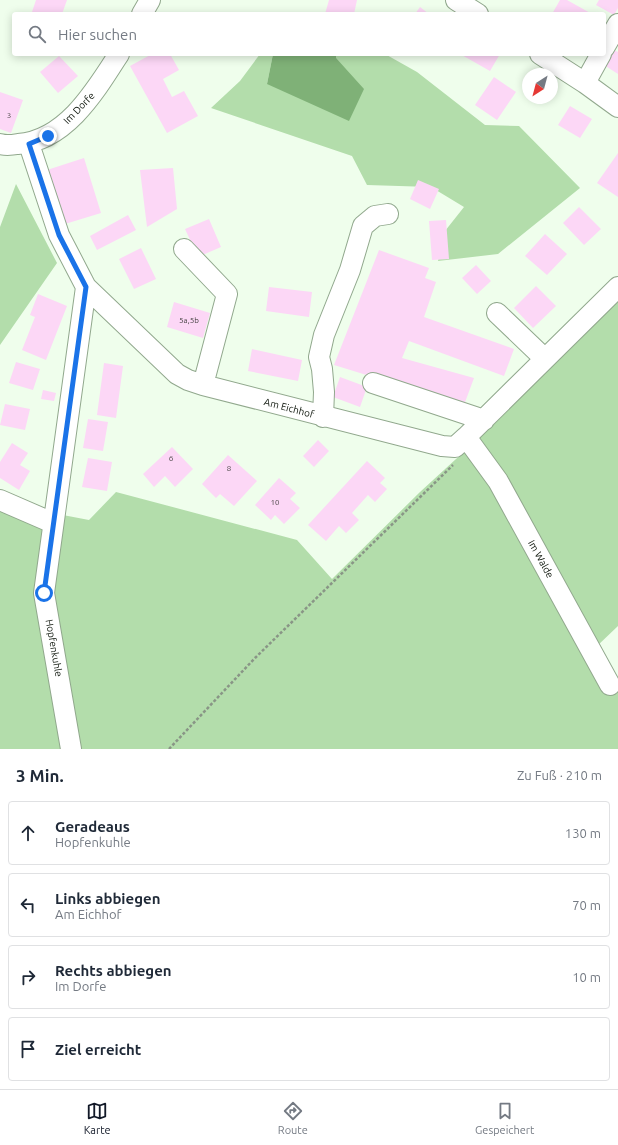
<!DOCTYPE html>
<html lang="de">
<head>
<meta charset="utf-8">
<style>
  :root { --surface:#fff; --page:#f2f2f3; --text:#1f2937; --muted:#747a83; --line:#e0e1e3; --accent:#111827 }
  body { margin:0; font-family:Ubuntu,sans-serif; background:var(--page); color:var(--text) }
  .compass { position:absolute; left:522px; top:68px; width:36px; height:36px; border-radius:50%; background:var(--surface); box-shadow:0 2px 10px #0003; rotate:216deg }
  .stop { position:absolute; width:12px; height:12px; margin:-9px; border:3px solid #1a73e8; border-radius:50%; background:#fff }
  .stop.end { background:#1a73e8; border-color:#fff; box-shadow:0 1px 4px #0008 }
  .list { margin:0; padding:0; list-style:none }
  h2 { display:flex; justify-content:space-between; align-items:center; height:52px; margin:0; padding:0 16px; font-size:17px }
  h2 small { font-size:13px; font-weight:400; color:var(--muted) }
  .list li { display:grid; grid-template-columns:26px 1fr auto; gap:12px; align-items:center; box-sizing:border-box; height:64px; margin:0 8px 8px; padding:0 8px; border:1px solid var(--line); border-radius:4px }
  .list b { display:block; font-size:15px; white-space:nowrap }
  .list p { margin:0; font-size:13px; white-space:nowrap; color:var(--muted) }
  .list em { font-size:13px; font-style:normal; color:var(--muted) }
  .icon { flex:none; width:22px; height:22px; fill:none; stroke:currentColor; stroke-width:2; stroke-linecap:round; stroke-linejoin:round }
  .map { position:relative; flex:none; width:618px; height:749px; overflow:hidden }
  .search { position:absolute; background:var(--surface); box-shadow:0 2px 10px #0003; left:12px; right:12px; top:12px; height:44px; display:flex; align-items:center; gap:10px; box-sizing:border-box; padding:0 14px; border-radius:4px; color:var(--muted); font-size:15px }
  .sheet { height:340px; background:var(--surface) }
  nav { display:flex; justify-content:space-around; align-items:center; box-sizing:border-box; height:56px; border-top:1px solid var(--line); background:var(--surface); font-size:11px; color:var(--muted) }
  nav a { display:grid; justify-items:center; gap:2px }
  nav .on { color:var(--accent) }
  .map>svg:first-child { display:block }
</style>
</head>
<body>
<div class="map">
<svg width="618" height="749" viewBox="0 0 618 749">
  <rect width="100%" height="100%" fill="#effeec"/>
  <path fill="#b3ddab" d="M260,54H273L267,84L336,57V54H385L417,72L485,125L519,126L580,188L498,254L438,261L445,231L464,207L431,187L367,185L352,156L211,108L240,81Z
    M16,184L57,263L0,345V227Z
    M618,299V626L596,647L618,688V749H0V503L89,520L116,492L297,540L332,579L420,492L480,437Z"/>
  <path fill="#7fb177" d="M273,54H336V58L364,89L349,121L267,84Z"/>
  <path fill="#fcd7f6" d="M36,0H67L62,14H37L32,12Z
    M329,0H357L354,14H325Z
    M560,0H567L592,14H552Z
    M599,0H618V8L614,15L596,5Z
    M420,7L429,14H415Z
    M614,50L618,52V74L604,65Z
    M152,54H170L179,70L163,79L172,97L184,91L198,116L167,133L130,66Z
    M460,54H500L490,71Z
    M59,56L78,76L58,93L40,72Z
    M494,77L516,92L497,120L475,105Z
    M0,92L23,100L11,133L0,129Z
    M570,106L592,119L580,138L558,125Z
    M618,153V197L597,183Z
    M84,158L101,213L65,224L47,170Z
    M173,168L177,209L147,227L140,170Z
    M418,180L439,189L430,209L410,199Z
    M579,207L601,229L584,245L563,223Z
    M128,215L136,230L97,250L90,236Z
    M209,219L221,247L198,257L185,229Z
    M446,220L449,259L432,260L429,221Z
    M545,234L567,254L547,275L525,256Z
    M141,248L156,279L134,289L119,259Z
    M379,250L429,268L425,278L436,282L424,317L514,349L504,376L409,341L402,358L474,378L464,405L334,365Z
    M476,265L491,281L477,294L462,278Z
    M536,286L556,306L533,328L514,308Z
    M269,287L312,292L309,317L266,311Z
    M38,294L67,306L46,360L22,350L35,317L30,315Z
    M174,302L210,313L203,338L167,327Z
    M252,349L302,360L298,381L248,371Z
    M16,362L40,369L33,390L9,383Z
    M104,363L123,366L116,418L97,415Z
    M340,377L367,387L360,407L333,397Z
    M43,390L56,393L54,401L41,399Z
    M5,404L30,409L25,430L0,425Z
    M88,419L108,422L103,451L83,448Z
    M318,440L329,451L314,467L303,456Z
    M12,443L28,453L20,465L30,471L19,490L0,478V462Z
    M172,447L193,469L175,487L165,476L154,487L143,474Z
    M228,455L257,481L234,506L220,494L216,498L202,484Z
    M88,458L112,462L107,491L82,487Z
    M367,461L385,478L380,483L387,489L375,502L368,495L352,513L359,520L346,533L339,526L326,541L308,525Z
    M279,478L296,493L290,499L300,508L284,524L275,515L271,520L255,505Z"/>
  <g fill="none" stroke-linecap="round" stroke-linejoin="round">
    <g stroke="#91a88d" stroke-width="22">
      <path id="minor" d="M456,0L478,14
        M142,14L150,0
        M604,48L618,24
        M540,54L585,83L618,107
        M585,83L601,54
        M0,144C6,146 12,145 18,144C66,141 96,90 119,54
        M29,144L59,235L86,287L177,374L188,380L203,385L442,446L455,447L466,437L618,287
        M184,249L227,294L203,385
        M497,313L545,359
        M373,383L484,420
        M323,417L324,392L322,369L319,357L324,335L350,270L363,226L375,216L388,214
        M466,437L498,481L610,685
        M0,500L53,523
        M71,749L44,593L86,287"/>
    </g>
    <path stroke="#899586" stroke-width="2.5" stroke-dasharray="3 2" stroke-linecap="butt" d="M169,749L255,658L453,465"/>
    <use href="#minor" stroke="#fff" stroke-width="20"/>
  </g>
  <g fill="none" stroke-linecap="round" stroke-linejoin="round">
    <path stroke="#1a73e8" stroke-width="5" d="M44,593L86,287L59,235L29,144L48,136"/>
  </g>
  <g text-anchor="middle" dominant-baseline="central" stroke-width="3" stroke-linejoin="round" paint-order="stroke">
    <g font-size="8" fill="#4a4747">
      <text x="9" y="115">3</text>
      <text x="189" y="320">5a,5b</text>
      <text x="171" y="458">6</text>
      <text x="229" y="468">8</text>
      <text x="275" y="502">10</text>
    </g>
    <g font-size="10" fill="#0f170d" stroke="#fff">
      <text transform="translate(79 108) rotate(-46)">Im Dorfe</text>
      <text transform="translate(289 408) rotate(15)">Am Eichhof</text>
      <text transform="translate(541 559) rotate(61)">Im Walde</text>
      <text transform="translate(54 648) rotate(80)">Hopfenkuhle</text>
    </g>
  </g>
</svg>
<svg class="compass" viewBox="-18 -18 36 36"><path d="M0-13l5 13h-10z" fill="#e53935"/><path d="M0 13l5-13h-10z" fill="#747a83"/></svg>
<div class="stop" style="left:44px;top:593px"></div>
<div class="stop end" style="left:48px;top:136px"></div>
<div class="search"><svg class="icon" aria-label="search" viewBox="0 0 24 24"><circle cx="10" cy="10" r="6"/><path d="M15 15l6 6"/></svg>Hier suchen</div>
</div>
<section class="sheet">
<h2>3 Min.<small>Zu Fuß · 210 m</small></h2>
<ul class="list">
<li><svg class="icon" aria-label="ahead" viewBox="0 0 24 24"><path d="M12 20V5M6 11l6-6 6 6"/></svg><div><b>Geradeaus</b><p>Hopfenkuhle</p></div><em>130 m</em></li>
<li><svg class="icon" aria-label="left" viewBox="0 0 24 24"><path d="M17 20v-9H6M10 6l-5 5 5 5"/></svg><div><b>Links abbiegen</b><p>Am Eichhof</p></div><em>70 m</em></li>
<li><svg class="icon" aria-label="right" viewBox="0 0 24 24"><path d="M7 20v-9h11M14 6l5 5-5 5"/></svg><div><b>Rechts abbiegen</b><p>Im Dorfe</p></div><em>10 m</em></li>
<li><svg class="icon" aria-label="arrive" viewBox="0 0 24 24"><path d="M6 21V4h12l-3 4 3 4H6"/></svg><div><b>Ziel erreicht</b></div></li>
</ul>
</section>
<nav>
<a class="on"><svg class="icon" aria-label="map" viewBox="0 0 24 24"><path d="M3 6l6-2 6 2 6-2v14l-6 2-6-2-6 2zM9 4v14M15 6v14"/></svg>Karte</a>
<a><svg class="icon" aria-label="directions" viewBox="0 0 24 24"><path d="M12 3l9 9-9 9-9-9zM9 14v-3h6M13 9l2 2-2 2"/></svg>Route</a>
<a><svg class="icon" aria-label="saved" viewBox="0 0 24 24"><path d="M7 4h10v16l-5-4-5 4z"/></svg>Gespeichert</a>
</nav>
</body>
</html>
